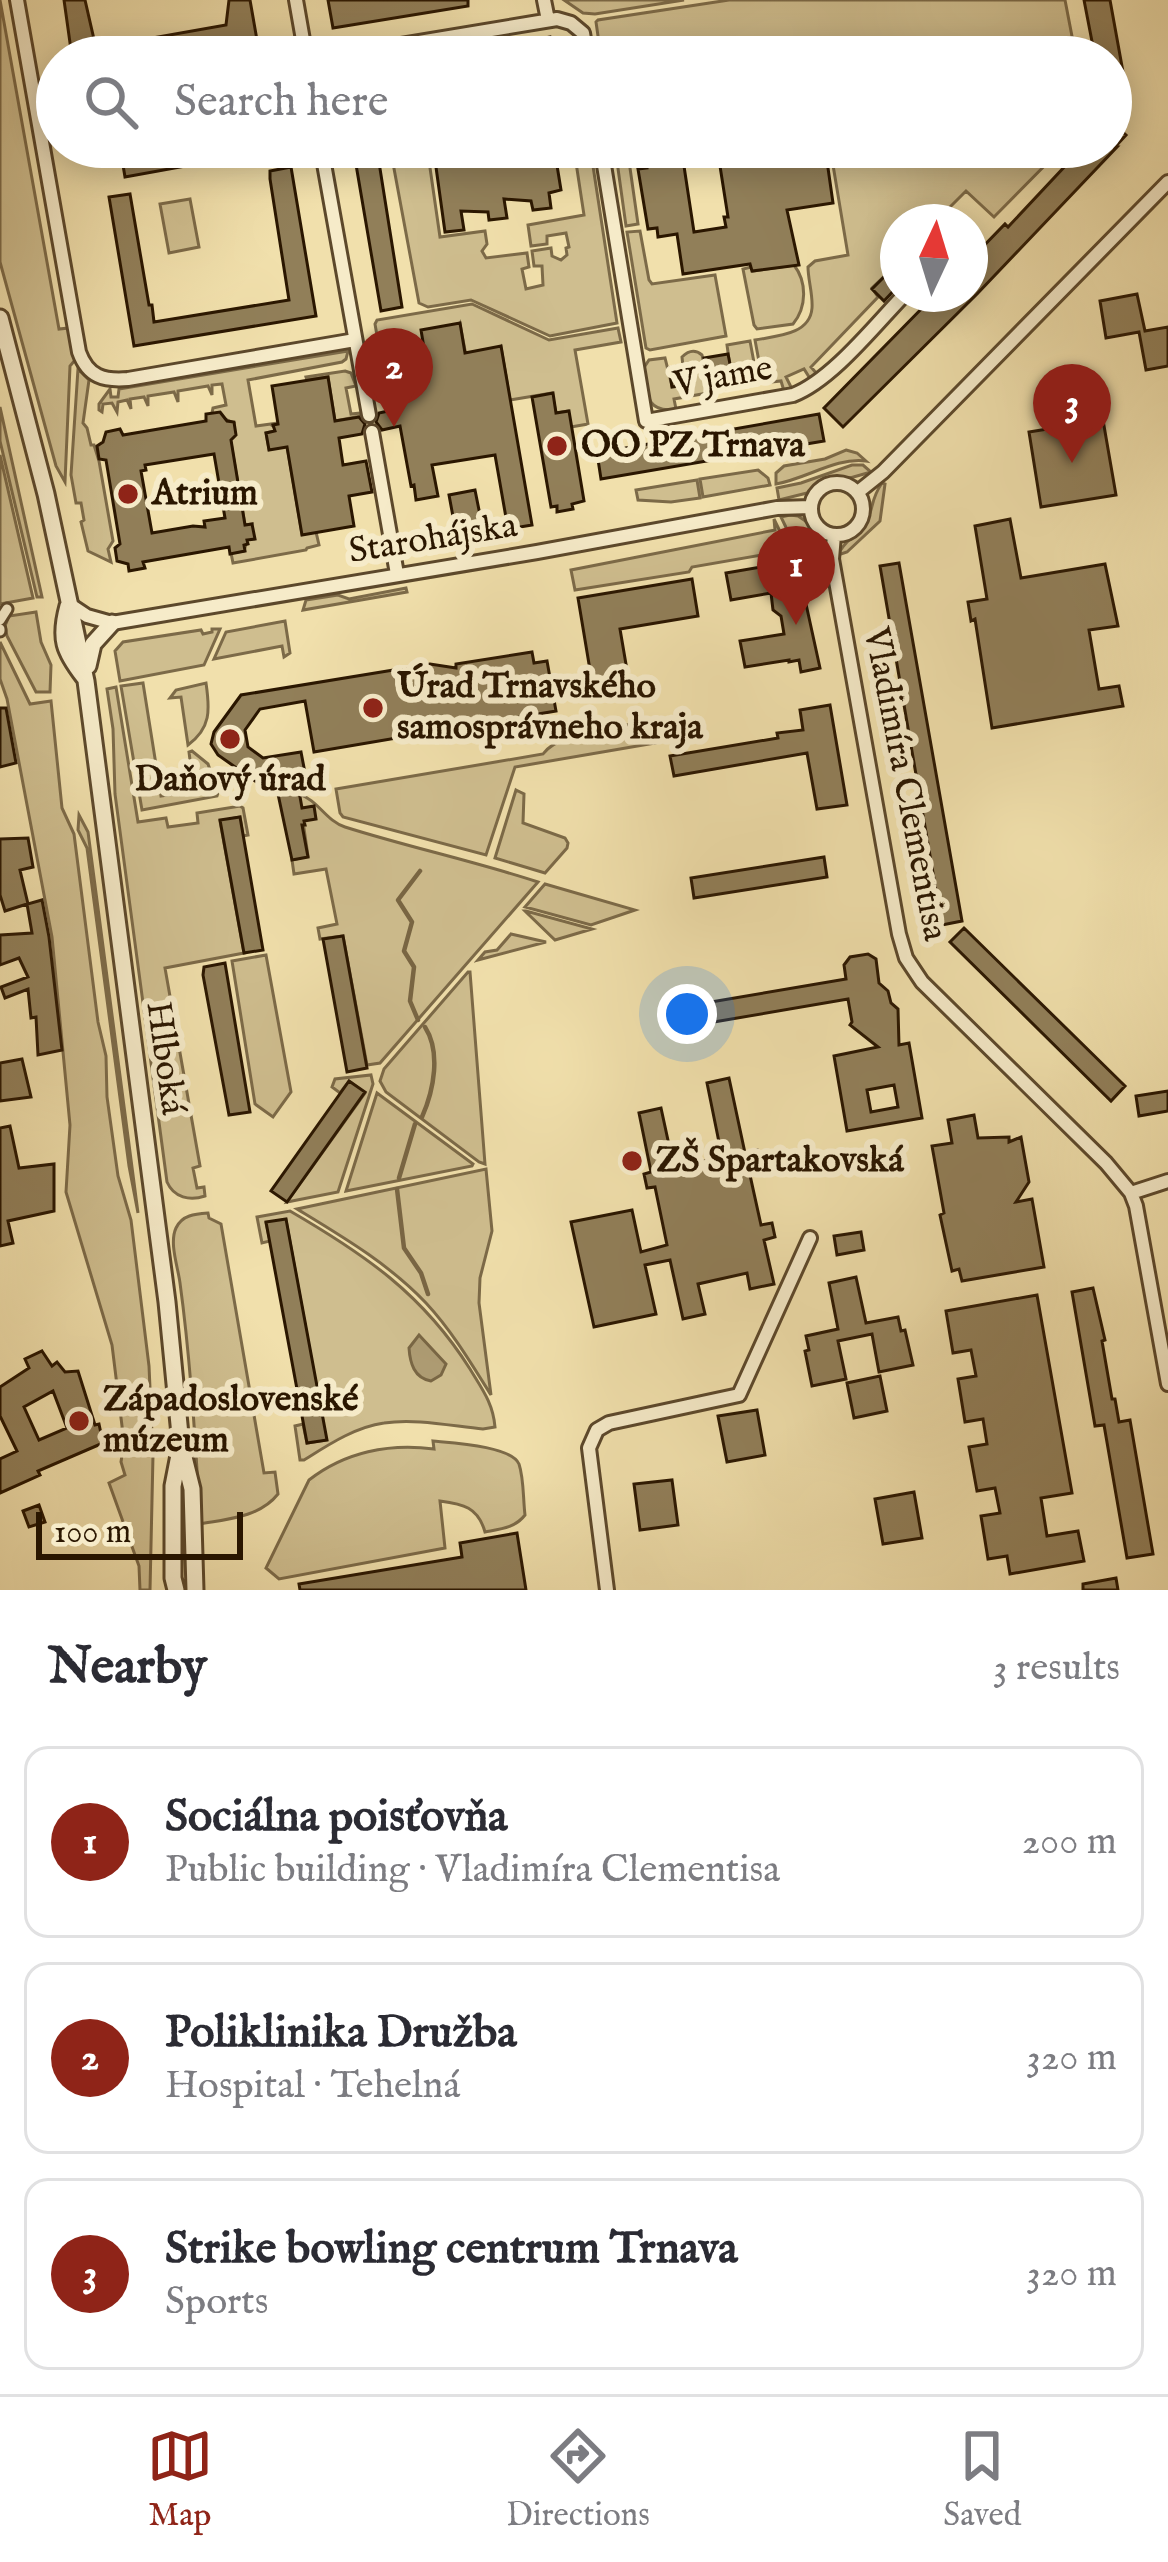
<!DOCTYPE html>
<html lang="en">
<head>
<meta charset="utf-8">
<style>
  :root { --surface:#fff; --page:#f2f2f3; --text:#2b2b33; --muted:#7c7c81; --line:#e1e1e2; --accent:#8f2418 }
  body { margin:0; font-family:"IM FELL English",serif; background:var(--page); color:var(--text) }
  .compass { position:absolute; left:880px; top:204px; width:108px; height:108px; border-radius:50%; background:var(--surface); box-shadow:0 6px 30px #0003; rotate:4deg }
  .scale { position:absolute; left:36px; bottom:30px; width:207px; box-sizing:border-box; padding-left:12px; border:6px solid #2a1600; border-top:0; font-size:33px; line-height:42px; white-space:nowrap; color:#2a1600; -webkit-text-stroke:9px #f6ebc9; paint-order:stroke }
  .you { position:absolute; left:687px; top:1014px; width:42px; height:42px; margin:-30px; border:9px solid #fff; border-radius:50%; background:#1a73e8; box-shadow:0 0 0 18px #1a73e833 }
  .badge { display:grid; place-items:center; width:78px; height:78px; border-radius:50%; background:var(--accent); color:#fff; font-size:39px; font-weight:700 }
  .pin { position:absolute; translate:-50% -99px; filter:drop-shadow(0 3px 6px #0008) }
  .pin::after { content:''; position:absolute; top:63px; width:42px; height:36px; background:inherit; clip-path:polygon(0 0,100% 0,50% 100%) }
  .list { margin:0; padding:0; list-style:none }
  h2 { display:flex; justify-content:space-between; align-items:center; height:156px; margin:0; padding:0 48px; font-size:51px }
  h2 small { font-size:39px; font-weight:400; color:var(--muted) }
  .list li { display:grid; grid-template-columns:78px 1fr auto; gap:36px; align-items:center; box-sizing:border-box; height:192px; margin:0 24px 24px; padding:0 24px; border:3px solid var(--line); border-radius:24px }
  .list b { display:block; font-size:45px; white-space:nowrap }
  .list p { margin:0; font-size:39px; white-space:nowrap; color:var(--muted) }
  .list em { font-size:39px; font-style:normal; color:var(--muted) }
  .icon { flex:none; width:66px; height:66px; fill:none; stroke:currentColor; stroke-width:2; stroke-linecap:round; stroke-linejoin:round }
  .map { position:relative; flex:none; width:1168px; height:1590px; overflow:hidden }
  .search { position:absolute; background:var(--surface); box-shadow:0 6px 30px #0003; left:36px; right:36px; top:36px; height:132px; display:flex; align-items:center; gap:30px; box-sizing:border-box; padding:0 42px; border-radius:66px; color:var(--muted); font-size:45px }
  .sheet { height:804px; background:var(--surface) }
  nav { display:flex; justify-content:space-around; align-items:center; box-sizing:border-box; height:168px; border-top:3px solid var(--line); background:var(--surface); font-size:33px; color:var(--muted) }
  nav a { display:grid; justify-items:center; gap:6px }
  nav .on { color:var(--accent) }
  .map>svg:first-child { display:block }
</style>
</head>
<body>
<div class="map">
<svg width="1168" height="1590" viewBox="0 0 1168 1590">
  <rect width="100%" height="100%" fill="#f1e0ac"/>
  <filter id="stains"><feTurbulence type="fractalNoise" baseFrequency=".00167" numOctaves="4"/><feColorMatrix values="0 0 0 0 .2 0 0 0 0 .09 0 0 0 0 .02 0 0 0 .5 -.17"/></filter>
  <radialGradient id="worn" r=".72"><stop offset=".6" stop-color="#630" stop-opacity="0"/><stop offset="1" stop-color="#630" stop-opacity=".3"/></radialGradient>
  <path fill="#cfbe8f" stroke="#7c6a48" stroke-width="3" d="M0,0L59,329L69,328L75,360L70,366L65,482L56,466L0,262Z
    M564,0H684L595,14L583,13Z
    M729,0H1065L1076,57H601L596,22L598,20Z
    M390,147H427L440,237L485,231L487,244L482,251L486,258L527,253L529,267L522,269L526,289L543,285L542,266H534L532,251L551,248L552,256L561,260L567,255L566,248L569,247L566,233L547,236V244L531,246L528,225L584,215L575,156L591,153L617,323L550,336L471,300L428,307L419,303Z
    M615,147H627L638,224L626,226Z
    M830,147H1063L994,217L966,191L935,222H898V263L872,288L878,297L811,367L817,374L811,380L804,369L786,377L792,389L784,391L781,381L763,383L755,340C776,336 810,335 812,308C813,294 808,280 808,267L815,261L848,255Z
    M190,199L199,247L169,253L160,204Z
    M640,231L649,280L652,284L715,275L726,336L650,350L646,348L627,232Z
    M794,265C807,282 807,307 793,324L757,329L754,325L743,269L751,267L753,271Z
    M472,304L549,340L618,328L621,342L575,350L588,424L571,427L568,411L556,413L552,393L510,400L501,347L471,382L460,324L431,389L420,391L414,362L390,366L397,410L390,411L375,324L377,320Z
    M750,341L758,384L674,399L676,409C645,414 647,392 643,369L649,360L665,358L672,386L685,385L682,357C688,351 695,349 702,355L707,378L731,374L727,345Z
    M348,351L346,359L342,362L248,380L256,426L278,423L273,426L279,430L266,433L269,449L287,446L302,534L316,532L319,545L307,548L306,550L233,563L231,553L244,551L252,524L245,525L230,437L234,423L212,413L213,408L226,405L222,384L212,385V395L208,386L178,391V402L174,392L148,396V406L144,397L130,399L131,409L127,400L118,402L117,412L112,403L103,404L102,412L99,410V404L110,389L111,397H118L119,389Z
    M78,369L89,380L83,423L87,428L91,445H94L99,461L113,541L108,549L111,562L88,551L81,522L84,520L81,503H76L71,475Z
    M345,371L351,373L356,386L346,388L351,414L361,413V416L335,421L328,377L307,380L306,377Z
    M0,407L42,597H37L0,441Z
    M846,450L857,453L866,461C836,457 806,479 776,484V473L784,466L825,459Z
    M0,455L33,598L0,604Z
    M852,465H863L871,472L850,478L831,477L807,493L779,500L777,488L801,483Z
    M758,470L768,478L770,485L703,497L700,479Z
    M697,480L700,498L671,502L638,500L636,490Z
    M882,483L885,484L880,521L847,552L838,555C844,540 858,536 866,522C874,509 870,500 882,483Z
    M790,515L798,516L813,526L821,557L810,559L807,542L794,544L781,517Z
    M774,519L786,544L764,550L762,555L692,567L689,572L575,590L571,570L775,530Z
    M406,588L407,592L303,610L306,600L338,595L349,599Z
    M36,612L41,642L51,665L50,692H36L7,636L5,626L9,616Z
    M285,621L290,653L284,657L282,646L214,659L226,632Z
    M212,629H220L204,665L120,681L115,651L123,642L201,630L203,634L212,632Z
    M0,642L30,704L51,701L62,808L74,834L98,1022L106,1056L107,1097L118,1176L131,1220L149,1366L153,1455L150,1590H140L139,1566L109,1483L125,1475L121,1462L124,1442L112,1345L66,1192L70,1125L52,937L7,699L0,679Z
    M143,683L161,796L194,791L189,752L192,751L208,764L218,793L217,796L142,810L121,686Z
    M206,683C210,710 211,728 188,745L181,697L170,698L176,690Z
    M116,687L138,822L166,818L168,827L198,823L197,813L240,806L243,808L248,835L243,836L240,817L220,821L244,953L165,968L200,1166L193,1168L197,1188L204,1187L205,1196C190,1201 174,1198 167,1182L115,794L113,729L107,689Z
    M641,721L652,724L655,743L515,767L486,855L343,817L340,813L336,789L543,754C559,731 613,732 641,721Z
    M516,790L524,794L523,823L565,838L568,843L567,848L545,873L495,858Z
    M299,794C318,800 326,821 345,827C408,847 474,861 538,882L380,1063L367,1065L343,936L320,939L318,928L337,924L326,869L294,874L292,860L308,856Z
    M79,815L88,832L138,1213L129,1166L87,848L78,830Z
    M545,884L635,910L591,925L525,907Z
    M525,911H526L592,929L555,940Z
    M511,934L546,942L478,960L485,952L497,950Z
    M266,955L291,1092L273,1117L255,1104L232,961Z
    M468,972H470L485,1164L479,1162L386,1092L380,1081L384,1069Z
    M371,1075L373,1084L338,1192L287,1202L365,1093L349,1081L340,1093L332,1087L335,1079Z
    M377,1093L473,1164L472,1166L346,1191Z
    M486,1169L492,1231L480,1278L479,1303L491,1395C471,1363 452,1331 426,1303C389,1264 343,1237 297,1209Z
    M290,1211C364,1254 423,1294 470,1369C482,1389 493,1403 495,1427L483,1429C452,1426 415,1418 384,1423C355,1427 328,1445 304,1460H300L295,1426L303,1424L307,1443L326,1440L286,1220L266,1223L270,1241L262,1243L257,1217Z
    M208,1213L209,1218L221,1224L264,1473L275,1472L278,1494C260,1517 228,1519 200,1524C196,1444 191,1363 180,1283C178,1267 169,1243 176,1228C182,1215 195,1214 208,1213Z
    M433,1441C453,1443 511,1446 519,1464C524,1479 523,1499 525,1515C515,1528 501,1529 485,1532C478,1507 463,1504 440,1501L445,1548L279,1579L266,1568L309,1480C345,1452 389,1443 434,1449Z"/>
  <path fill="#ad9b72" stroke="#796644" stroke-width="3" d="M419,1335L446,1364L441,1375L431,1381C414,1378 410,1363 409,1348Z"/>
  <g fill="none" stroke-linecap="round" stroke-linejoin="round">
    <path stroke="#796644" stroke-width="4.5" d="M418,1020L410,1001L414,967L404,951L412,922L398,900L420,871
      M422,1117C434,1090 441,1052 425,1027
      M399,1178L415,1124
      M397,1189L404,1248L421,1273L428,1294"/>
  </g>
  <path fill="#917f59" stroke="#2a1600" stroke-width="3" fill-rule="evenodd" d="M64,0H85L96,48L226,25L229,0H250L257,40L175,57H72Z
    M328,0H468V6L333,28Z
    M1084,0H1110L1129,105L1111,108V57H1095Z
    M550,37L554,57H502L500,46Z
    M1111,121L1126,135L1115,147H1117L977,294L843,427L824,408L936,294H970V260L1005,224L1008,227L1083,147H1111Z
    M144,147H256L257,153L125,177L121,153Z
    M353,147H375L378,156L402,307L381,311Z
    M493,147H554L561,190L549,193L551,208L533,210L531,201L504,199L507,218L489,220L488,212L461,211L464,230L445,232L435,160L441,158L465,159L464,151L479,152L478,149L493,150Z
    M717,147H825L833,203L787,210L799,265L752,271L750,264L683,274L677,234L658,237L657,228L648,229L638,169L647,168L646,159L682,153L694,232L726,227L724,217H728Z
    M291,167L316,316L134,346L109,197L130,194L149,305H152L154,322L289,300L270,179V171Z
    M898,263V286L884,301L872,289Z
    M1137,294L1145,331L1168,327V366L1146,370L1139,332L1106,338L1100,301Z
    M460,323L465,353L501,346L532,525L508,529L495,455L432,465L438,496L416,500L414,485L411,486L400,426L382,430L376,422L379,413L397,409L390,366L426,360L421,330Z
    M728,354L732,374L707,378L704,358Z
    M682,365L686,385L672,387L669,368Z
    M328,377L335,421L359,417L365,424L362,434L339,438L343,465L366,461L372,492L349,496L354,526L302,535L287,447L269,450L266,433L275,431L273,425L278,424L272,386Z
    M553,393L556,413L569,411L584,501L572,504L573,509L557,512V506L551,507L532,397Z
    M220,412L227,421L234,422L236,435L231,440L245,525L252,524L255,539L247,540L248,544L244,545L245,551L230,554L229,547L143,562L145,568L129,571L128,564L117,561L115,548L120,544L106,460L99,459L97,446L103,442L106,432L120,429L123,435L206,421V414ZM214,454L225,518L204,521L205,527L193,526L152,533L141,471L146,470L145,465Z
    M819,414L824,441L601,479L597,453Z
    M1103,420L1116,495L1041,507L1029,432Z
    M475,490L483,530L469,532L467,520L454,522L449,495Z
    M1010,519L1021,578L1105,564L1118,626L1089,630L1099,689L1119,686L1123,706L992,728L975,619L971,621L968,602L987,599L975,526Z
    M457,528L458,537L422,544L420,534Z
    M791,562L794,580L807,582L812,589L806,604L820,668L801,672L799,660L789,662V660L745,667L740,641L784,634L781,616L773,610L771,593L731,600L726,573Z
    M899,563L962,921L942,925L880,566Z
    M692,579L698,616L620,629L628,676L592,682L578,598Z
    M532,652L534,663L547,661L556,711L314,752L305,701L260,709L245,730L248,747L263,758L301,752L306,778L297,780L302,808L314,806L316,819L304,821L305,825H302L308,857L292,860L275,780L258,783L218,755L211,744L214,732L241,695L430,664L456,668V664Z
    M830,705L847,805L817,809L807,753L674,776L670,756L778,738L777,733L803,730L800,710Z
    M0,708H6L16,763L0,767Z
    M240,817L263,950L244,953L220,820Z
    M28,838L33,867L20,870L28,904L42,900L49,937L62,1050L38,1055L36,1017L31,1018L28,989L5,998L1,987L28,977L19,958L0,965V935L32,933L27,904L5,911L0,895V839Z
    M824,857L827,877L694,898L691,878Z
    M964,928L1125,1086L1111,1101L950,942Z
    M343,936L367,1068L347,1072L323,939Z
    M868,954L876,959L879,983L888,991L891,1003L898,1009L899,1045L909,1043L922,1118L847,1131L834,1056L878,1047L850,1025L852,1022L848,999L714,1022L711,1002L846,979L844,965L850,957ZM894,1085L898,1107L871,1112L867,1090Z
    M225,963L250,1112L229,1115L203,975L204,967Z
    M22,1059L31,1097L0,1101V1063Z
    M729,1078L745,1153L757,1150L759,1163L748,1166L761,1225L772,1223L775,1237L764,1240L774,1284L750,1289L747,1273L698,1284L705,1314L683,1319L670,1260L645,1265L656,1314L594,1327L571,1222L632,1210L641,1252L667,1245L655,1187L647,1188L644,1174L651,1172L639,1113L661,1108L674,1168L722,1157L707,1083Z
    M349,1081L365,1092L287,1202L271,1191Z
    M1168,1091V1111L1139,1116L1136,1096Z
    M974,1115L978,1138L1009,1137V1142L1021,1137L1029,1182L1016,1202L1032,1199L1044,1267L962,1281L959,1269L952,1271L940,1215L944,1213L932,1146L952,1143L948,1120Z
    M10,1126L19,1168L54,1164V1211L8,1221L13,1243L0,1246V1128Z
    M286,1219L327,1440L307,1443L266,1222Z
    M861,1232L864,1250L837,1255L834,1236Z
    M856,1277L866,1323L898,1317L901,1331L905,1330L913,1365L879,1372L872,1334L838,1341L846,1379L812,1386L805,1351L809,1350L806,1336L838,1329L829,1283Z
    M1093,1288L1105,1340L1102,1341L1112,1399H1115L1119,1422L1130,1420L1153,1554L1127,1558L1104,1425L1095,1426L1072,1292Z
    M1037,1295L1072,1493L1041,1498L1047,1536L1078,1531L1084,1561L1010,1574L1007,1556L988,1559L981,1516L1000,1513L995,1488L977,1491L969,1447L987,1444L983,1419L965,1422L958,1379L976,1376L971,1350L953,1353L946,1311Z
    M42,1351L52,1366L57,1362L65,1372L78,1371L95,1425L99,1424L103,1443L38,1471L40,1475L0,1493V1459L17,1451L0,1416V1387L29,1368L25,1359ZM53,1391L67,1428L39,1440L24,1407Z
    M880,1376L887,1411L854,1418L847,1383Z
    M757,1410L765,1455L727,1462L718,1416Z
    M672,1480L678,1525L640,1530L634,1484Z
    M914,1492L922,1538L883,1544L875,1499Z
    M39,1505L45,1522L29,1527L23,1511Z
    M517,1533L526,1590H300L299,1584L462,1557L460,1543Z
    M1116,1578L1118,1590H1083V1584Z"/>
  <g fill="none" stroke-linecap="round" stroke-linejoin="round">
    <g stroke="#5c482b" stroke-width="15">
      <path id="pedestrian" d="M0,620L7,609
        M0,629V631"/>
    </g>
    <g stroke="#5c482b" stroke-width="18">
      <path id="minor" d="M17,0L79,352C88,377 104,381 128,379L355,340
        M296,0L306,57
        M544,0L548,20
        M329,57L557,19L571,23L583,33L587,57
        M38,106L57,103
        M321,147L369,415
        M601,147L646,421L793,395C832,380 875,325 905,294
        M372,432L397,574
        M811 509a26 26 0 1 1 52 0a26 26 0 1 1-52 0Z
        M858,492L883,472L1168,182
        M834,535L832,559L899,934L906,958L922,982L1106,1163L1131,1193L1136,1206L1168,1384
        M69,604L87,616L112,623L537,552L777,508L811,507
        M1131,1193L1168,1181
        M607,1590L589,1448L597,1430L609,1423L739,1395L810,1238"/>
    </g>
    <g stroke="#5c482b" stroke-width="21">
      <path id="tertiary" d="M0,318L46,494L86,681L167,1302L181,1445L192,1489L195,1590
        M68,606C59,639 64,651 84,677
        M88,666L93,644L112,623
        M176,1590L173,1578V1486L180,1450"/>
    </g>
    <use href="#pedestrian" stroke="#f6ebc9" stroke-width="9"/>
    <use href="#minor" stroke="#f6ebc9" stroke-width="12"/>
    <use href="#tertiary" stroke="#f6ebc9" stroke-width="15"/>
  </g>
  <g fill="#8f2418" stroke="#f6ebc9" stroke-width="4.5">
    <circle cx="557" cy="446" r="12"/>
    <circle cx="128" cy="494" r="12"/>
    <circle cx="373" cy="708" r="12"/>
    <circle cx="230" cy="739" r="12"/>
    <circle cx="632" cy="1161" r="12"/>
    <circle cx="79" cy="1421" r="12"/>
  </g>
  <g text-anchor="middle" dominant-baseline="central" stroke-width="12" stroke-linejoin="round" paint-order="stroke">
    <g font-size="36" fill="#2a1600" stroke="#f6ebc9">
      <text transform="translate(723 377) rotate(-10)">V jame</text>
      <text transform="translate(433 539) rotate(-9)">Starohájska</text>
      <text transform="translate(905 784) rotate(79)">Vladimíra Clementisa</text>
      <text transform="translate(165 1058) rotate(82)">Hlboká</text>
    </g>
    <g font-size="36" font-weight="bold" fill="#2a1600" stroke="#f6ebc9" text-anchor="start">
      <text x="581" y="446">OO PZ Trnava</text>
      <text x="152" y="494">Atrium</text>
      <text x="397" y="687">Úrad Trnavského<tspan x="397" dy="41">samosprávneho kraja</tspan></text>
      <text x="230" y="780" text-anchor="middle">Daňový úrad</text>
      <text x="656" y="1161">ZŠ Spartakovská</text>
      <text x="103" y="1400">Západoslovenské<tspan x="103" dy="41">múzeum</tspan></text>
    </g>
  </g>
  <rect width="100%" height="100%" filter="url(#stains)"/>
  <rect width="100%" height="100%" fill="url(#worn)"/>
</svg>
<svg class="compass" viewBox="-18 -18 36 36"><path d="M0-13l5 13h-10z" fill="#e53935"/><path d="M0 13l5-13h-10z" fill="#7c7c81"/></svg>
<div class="scale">100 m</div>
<div class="you"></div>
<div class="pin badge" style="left:796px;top:625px">1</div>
<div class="pin badge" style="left:394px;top:427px">2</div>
<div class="pin badge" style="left:1072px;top:463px">3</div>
<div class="search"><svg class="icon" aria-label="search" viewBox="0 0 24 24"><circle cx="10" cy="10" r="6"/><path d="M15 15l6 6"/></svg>Search here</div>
</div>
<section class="sheet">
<h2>Nearby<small>3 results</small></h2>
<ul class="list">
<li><span class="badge">1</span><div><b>Sociálna poisťovňa</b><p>Public building · Vladimíra Clementisa</p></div><em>200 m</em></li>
<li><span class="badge">2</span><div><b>Poliklinika Družba</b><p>Hospital · Tehelná</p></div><em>320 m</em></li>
<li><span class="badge">3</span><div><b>Strike bowling centrum Trnava</b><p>Sports</p></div><em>320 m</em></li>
</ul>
</section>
<nav>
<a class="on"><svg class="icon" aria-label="map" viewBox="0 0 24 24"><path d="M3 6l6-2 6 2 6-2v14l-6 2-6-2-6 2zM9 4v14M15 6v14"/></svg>Map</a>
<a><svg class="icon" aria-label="directions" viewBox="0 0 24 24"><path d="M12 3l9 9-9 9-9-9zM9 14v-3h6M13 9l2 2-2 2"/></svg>Directions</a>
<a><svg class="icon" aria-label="saved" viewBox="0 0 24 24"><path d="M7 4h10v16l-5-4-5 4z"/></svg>Saved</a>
</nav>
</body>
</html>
